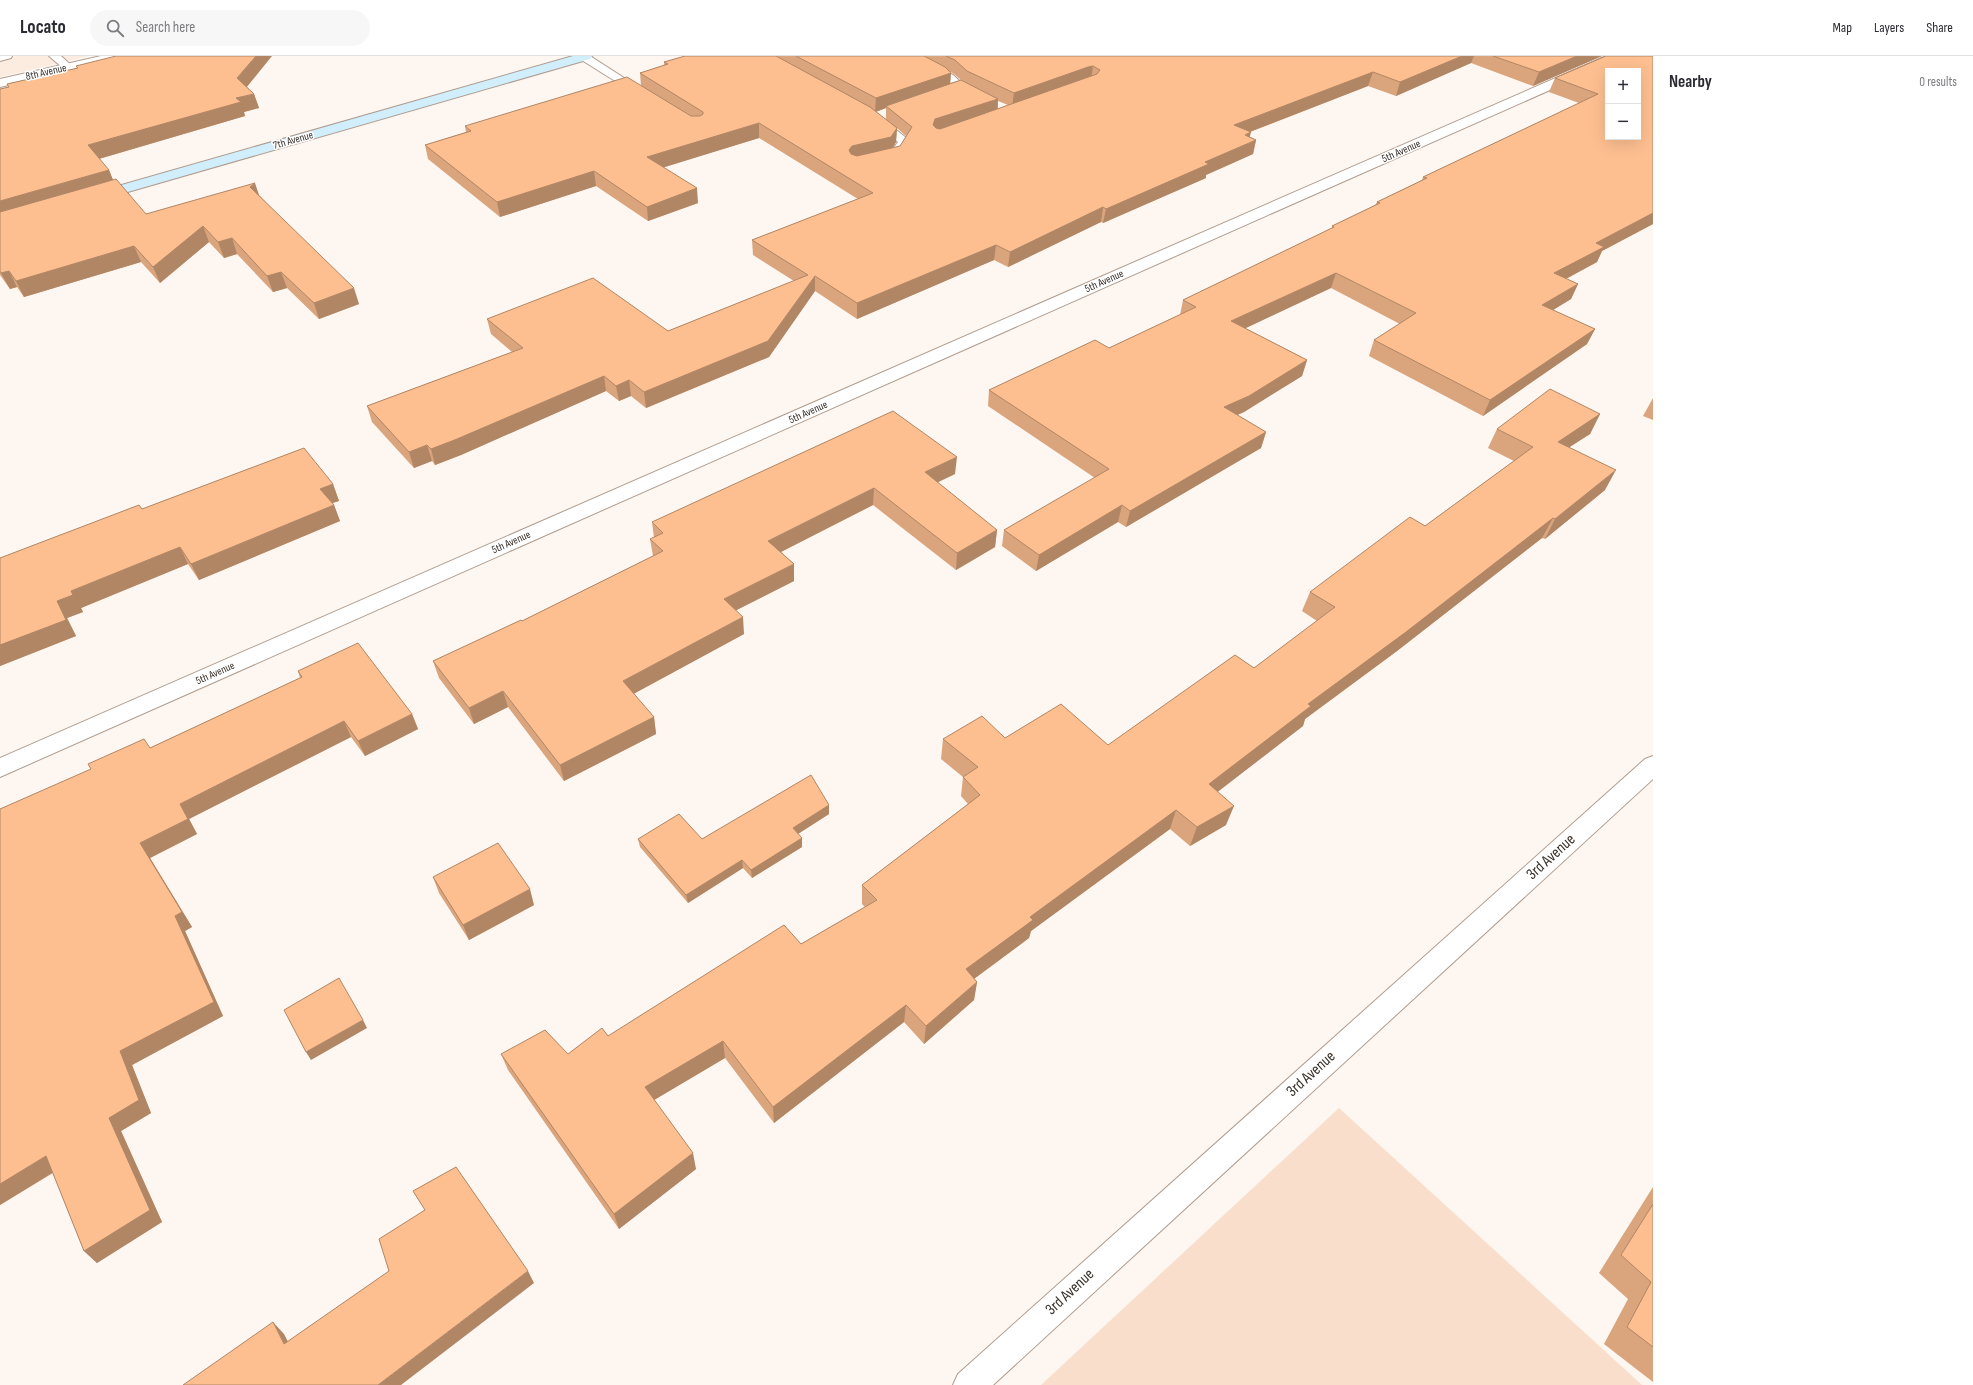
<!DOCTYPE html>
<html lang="en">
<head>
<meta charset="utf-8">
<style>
  :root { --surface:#fff; --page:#f7f7f7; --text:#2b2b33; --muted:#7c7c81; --line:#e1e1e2 }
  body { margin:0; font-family:"Sofia Sans Condensed",sans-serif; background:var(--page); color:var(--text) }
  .controls { position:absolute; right:12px; top:12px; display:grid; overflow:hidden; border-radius:0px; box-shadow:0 4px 16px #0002 }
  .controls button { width:36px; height:36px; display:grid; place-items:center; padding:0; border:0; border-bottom:1px solid var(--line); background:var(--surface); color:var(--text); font:20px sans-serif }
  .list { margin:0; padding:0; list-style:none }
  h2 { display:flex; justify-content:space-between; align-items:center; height:52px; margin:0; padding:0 16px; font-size:17px }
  h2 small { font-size:13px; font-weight:400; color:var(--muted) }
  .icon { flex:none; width:22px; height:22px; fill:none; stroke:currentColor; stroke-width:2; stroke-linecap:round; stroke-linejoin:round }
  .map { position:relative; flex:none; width:1653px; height:1329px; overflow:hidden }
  header { display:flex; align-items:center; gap:24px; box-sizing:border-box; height:56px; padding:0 20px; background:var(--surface); border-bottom:1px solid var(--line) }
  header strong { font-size:19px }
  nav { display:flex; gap:22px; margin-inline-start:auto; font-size:14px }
  .search { width:280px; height:36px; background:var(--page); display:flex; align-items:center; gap:10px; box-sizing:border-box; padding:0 14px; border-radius:22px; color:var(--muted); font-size:15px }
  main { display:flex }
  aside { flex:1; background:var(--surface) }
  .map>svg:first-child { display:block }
</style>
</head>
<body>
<header>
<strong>Locato</strong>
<div class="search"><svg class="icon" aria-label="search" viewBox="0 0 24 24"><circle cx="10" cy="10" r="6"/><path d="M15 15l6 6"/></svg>Search here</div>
<nav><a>Map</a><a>Layers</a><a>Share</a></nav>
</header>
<main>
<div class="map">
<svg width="1653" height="1329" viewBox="0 0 1653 1329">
  <rect width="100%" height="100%" fill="#fef6f0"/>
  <path fill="#fcebdf" d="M0,0H89L0,21Z"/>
  <path fill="#f8decb" d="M1339,1052L1642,1329H1041Z"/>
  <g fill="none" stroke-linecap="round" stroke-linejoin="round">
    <g stroke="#b09d8f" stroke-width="2">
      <path id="lane" d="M0,0H12L11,2L0,5Z
        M49,0H61L73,11L68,14L64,13Z
        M579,0H590L649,38L647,40H639L580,3Z
        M901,0H914L953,19L967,32L961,35L957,34L945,23Z
        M876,60L880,61L910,85L899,103L887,106L881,102L883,99L890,97L898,86L872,65L870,63Z"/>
    </g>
    <g stroke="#b09d8f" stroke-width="2">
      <path id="street" d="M101,0H122L120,3L0,31V23Z
        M1606,0H1622L1620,3L0,721V702Z
        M1653,700V723L993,1329H953L958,1318L1645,703Z"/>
    </g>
    <g stroke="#b09d8f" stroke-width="2">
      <path id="secondary" d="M573,0H592L590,3L100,144H90L88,141L90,138Z"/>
    </g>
    <use href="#lane" fill="#fff" fill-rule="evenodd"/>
    <use href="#street" fill="#fff" fill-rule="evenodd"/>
    <use href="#secondary" fill="#d1eefd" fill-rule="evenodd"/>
  </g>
  <path fill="#daa47c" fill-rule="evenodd" d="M685,0H1602L1533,30L1471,7L1396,40L1368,30L1250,76V81L1256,84L1253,98L1206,119V122L1103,167L1101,166L1008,211L994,204L857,263L815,235L769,301L646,352L631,340L619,345L606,335L461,399L435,409L432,405L414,412L372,366L367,350L512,296L491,278L487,263L668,275L794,225L753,199L752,184L858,143L759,82L663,111L698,147L648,165L596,130L500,161L428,103L425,89L466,76L465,70L641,30L640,17L664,9V6ZM951,16L954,18L961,24L950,27ZM998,45L1008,49L998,53ZM886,52V64L893,69L876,56ZM897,72L906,80L900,90L893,92L896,86Z
    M1653,0V168L1602,195L1597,206L1566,223L1578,228L1571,243L1553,254L1595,273L1587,288L1483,360L1369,300L1374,284L1400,268L1331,232L1245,272L1307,304L1302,320L1244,356L1237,359L1266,376L1261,392L1126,471L1118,466L1036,515L1002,490L1004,474L1095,422L988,350L989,334L1109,292L1180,259L1183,244L1332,172V170L1375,149L1377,146L1422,124L1423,121L1579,47L1549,36L1555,22Z
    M76,10L247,31L254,38L259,52L244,56L245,60L99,103L109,114L113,124L146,158L260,140L359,248L319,263L287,232L273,236L237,198L224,202L209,186L160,227L141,206L24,241L17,231L10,233L0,219V33L8,31L7,28L77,12Z
    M1653,342V364L1643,360Z
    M1600,358L1590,378L1569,391L1605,434L1545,483L1542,482L1397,595L1305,663L1303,670L1217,736L1226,769L1190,790L1170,773L1031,875L1029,882L974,923L977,926L974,944L924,988L904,966L774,1067L725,1002L654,1044L696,1113L619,1173L508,1014L501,998H568L608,980L801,888L865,851L862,848V829L968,748L961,740L963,721L941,703L943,683L1005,682L1108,689L1254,612L1317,565L1302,555L1310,536L1425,470L1514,405L1488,392L1497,373Z
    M955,418L937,426L997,474L995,491L956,514L873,449L781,496L794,508V525L736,554L744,578L633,638L654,661L656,678L564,725L508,651L474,668L439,622L433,605L522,565L653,500L650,483L654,482L652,466Z
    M333,428L339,445L332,447L334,449L340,465L199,524L188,508L81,552L83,556L67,562L76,580L0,610V502L142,453Z
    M298,615L412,658L418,673L365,700L351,681L189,763L197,778L150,802L192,871L185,875L223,960L132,1009L151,1057L121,1075L162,1166L97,1207L84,1195L53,1117L0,1149V753L150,692L300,622Z
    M829,749V758L798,778L802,782V791L752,822L743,812L688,847L640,791L638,783H702Z
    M433,821L534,849L469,884L439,837Z
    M1653,1131V1326L1604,1288L1628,1243L1599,1217Z"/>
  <path fill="#b18665" d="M256,0H272L242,37L237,22Z
    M1462,0H1474L1471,7L1396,40L1400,26Z
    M1577,0H1602L1533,30L1539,16Z
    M1093,10L1091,24L1012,51L1014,37L1088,11Z
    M1373,16L1368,30L1231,83L1234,69Z
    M951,17L950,30L886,50V52L875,56L876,42Z
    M254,38L259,52L244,56L245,60L95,104L88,89L236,42Z
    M998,43L997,57L932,83L933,69L935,63Z
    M759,67V82L649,116L647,101Z
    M897,72L896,86L890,96L852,105L849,94L852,90Z
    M1251,76L1248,88L1256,84L1253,98L1206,119V122L1103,167L1106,153L1205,106L1245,79Z
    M109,114L115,129L0,162V145Z
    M594,115L596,130L500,161L497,146Z
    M255,127L260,142L250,131Z
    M697,132L698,147L648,165L647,151Z
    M1103,151L1101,166L1008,211L1010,196Z
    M1653,157V168L1602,195L1597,206L1547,233L1554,217L1596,187Z
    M203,170L209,186L160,227L153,211Z
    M232,182L237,198L224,202L218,186Z
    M996,189L994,204L857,263V247Z
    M134,190L141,206L24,241L16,225Z
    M9,215L17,231L10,233L1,217Z
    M281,216L287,232L273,236L267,220Z
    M1336,217L1331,232L1227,281L1231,265Z
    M815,220V235L769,301L646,352L644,336Z
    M1578,228L1571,243L1535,265L1542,249Z
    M354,232L359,248L319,263L314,247Z
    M1595,273L1587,288L1483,360L1490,344Z
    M1307,304L1302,320L1244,356L1219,367L1224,351Z
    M604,320L606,335L461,399L435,409L431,393Z
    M629,324L631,340L619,345L616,330Z
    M1600,358L1590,378L1548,405L1558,386Z
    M1266,376L1261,392L1126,471L1130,455Z
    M427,389L432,405L414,412L409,396Z
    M957,401L955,418L924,433L925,416Z
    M1616,414L1605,434L1545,483L1555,463Z
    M333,428L339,445L326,449L320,433Z
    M874,432L873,449L769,502L768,485Z
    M334,449L340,465L199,524L191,508Z
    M1122,449L1118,466L1036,515L1039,499Z
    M1553,462L1542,482L1397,595L1305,663L1303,670L1202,748L1209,728L1308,648Z
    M997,474L995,491L956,514L957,497Z
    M180,491L188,508L81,552L83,556L67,562L76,580L0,610V589L71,535Z
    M794,508V525L725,560L724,543Z
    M743,561L744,578L626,642L623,625Z
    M503,635L508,651L474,668L469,652Z
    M412,658L418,673L365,700L358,685Z
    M654,661L656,678L564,725L560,709Z
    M344,665L351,681L189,763L197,778L150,802L192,871L185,875L223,960L132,1009L151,1057L121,1075L162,1166L97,1207L84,1195L109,1062L120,995L140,787L180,748Z
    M829,749V758L793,781V772Z
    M1234,750L1226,769L1190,790L1197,771Z
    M1176,754L1170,773L1031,875L1029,882L963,931L966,913L1030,861Z
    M802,782V791L752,822L751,814Z
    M742,804L743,812L688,847L686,839Z
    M530,833L534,849L469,884L463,869Z
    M977,926L974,944L924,988L926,970Z
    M906,949L904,966L774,1067L773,1051Z
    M363,964L367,972L311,1004L306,996Z
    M723,985L725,1002L649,1047L645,1031Z
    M693,1097L696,1113L619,1173L614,1158Z
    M46,1100L60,1112L0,1149V1128Z
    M528,1215L534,1227L401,1329H378Z
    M273,1266L284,1278L295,1299L284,1288Z"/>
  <path fill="#fdbf90" stroke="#b18665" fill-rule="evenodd" d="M116,0H256L237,22L254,38L236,42L241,46L88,89L109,114L0,145V33L9,31L7,28L78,12L76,10Z
    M685,0H776L870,51L897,72L891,81L852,90L849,94L851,98L857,100L900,90L912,71L886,50L961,24L998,43L935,63L933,69L936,72L940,73L1097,18L1100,14L1093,10L1088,11L1014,37L967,15L955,4L946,0H1462L1400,26L1373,16L1234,69L1251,76L1245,79L1256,84L1205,106L1209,108L1106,153L1103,151L1010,196L996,189L857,247L815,220L768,285L644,336L629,324L616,330L604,320L457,383L431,393L427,389L409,396L367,350L523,292L487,263L593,222L668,275L808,219L752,184L873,137L759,67L647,101L697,132L647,151L594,115L497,146L425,89L471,75L465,70L627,21L691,60H700L703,58V56L640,17L668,8L664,6Z
    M796,0H924L945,11L951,17L876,42Z
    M1493,0H1577L1539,16Z
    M1606,0H1653V157L1596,187L1604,191L1554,217L1578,228L1542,249L1595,273L1490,344L1374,284L1416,257L1336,217L1231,265L1307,304L1249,340L1224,351L1266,376L1130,455L1122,449L1039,499L1004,474L1109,413L989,334L1095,284L1109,292L1196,251L1183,244L1334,171L1332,170L1380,147L1377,146L1427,122L1423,121L1598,38L1555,22ZM1608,15H1638V81H1608Z
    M116,123L146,158L255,127L250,131L354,232L314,247L281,216L267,220L232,182L218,186L203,170L153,211L134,190L16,225L9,215L1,217L0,215V156Z
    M1550,333L1600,358L1558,386L1616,414L1555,463L1553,462L1406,576L1308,648L1311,650L1209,728L1234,750L1197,771L1176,754L1030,861L1033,864L966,913L977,926L926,970L906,949L773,1051L723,985L645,1031L693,1097L614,1158L501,998L545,974L568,998L602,972L608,980L784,869L801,888L877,844L862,829L980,739L963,721L978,711L943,683L982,660L1005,682L1061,648L1108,689L1235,599L1254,612L1335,551L1310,536L1410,461L1425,470L1533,391L1497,373Z
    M893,355L957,401L925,416L997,474L957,497L874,432L768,485L794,508L724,543L743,561L623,625L654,661L560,709L503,635L469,652L433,605L521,564L522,565L663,495L650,483L663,477L652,466Z
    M304,392L333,428L320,433L334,449L191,508L180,491L71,535L73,539L57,545L66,564L0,589V502L139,449L142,453Z
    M358,587L412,658L358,685L344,665L180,748L188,763L140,787L182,856L175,860L214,946L120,995L139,1044L109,1062L150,1154L84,1195L46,1100L0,1128V753L91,713L88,708L144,683L150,692L302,621L298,615Z
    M811,719L829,749L793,772L802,782L751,814L742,804L686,839L638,783L679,758L702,783Z
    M498,787L530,833L463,869L433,821Z
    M339,922L363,964L306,996L284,954Z
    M456,1111L528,1215L378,1329H183L273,1266L284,1288L389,1215L379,1183L425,1154L413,1135Z
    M1653,1148V1291L1627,1271L1651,1226L1621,1199Z"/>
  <g text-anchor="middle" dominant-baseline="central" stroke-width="3" stroke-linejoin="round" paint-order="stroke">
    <g font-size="11" fill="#39312b" stroke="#fff">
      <text transform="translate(46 16) rotate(-13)">8th Avenue</text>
      <text transform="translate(293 84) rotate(-16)">7th Avenue</text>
      <text transform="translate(1401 95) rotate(-24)">5th Avenue</text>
      <text transform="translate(1104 225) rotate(-24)">5th Avenue</text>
      <text transform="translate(808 356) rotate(-24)">5th Avenue</text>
      <text transform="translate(511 486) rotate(-24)">5th Avenue</text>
      <text transform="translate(215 617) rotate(-24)">5th Avenue</text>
    </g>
    <g font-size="16" fill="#39312b" stroke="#fff">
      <text transform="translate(1551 801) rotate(-42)">3rd Avenue</text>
      <text transform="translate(1311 1018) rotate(-42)">3rd Avenue</text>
      <text transform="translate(1070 1236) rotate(-43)">3rd Avenue</text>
    </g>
  </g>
</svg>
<div class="controls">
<button>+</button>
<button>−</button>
</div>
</div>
<aside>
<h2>Nearby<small>0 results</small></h2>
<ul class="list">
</ul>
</aside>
</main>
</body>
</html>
